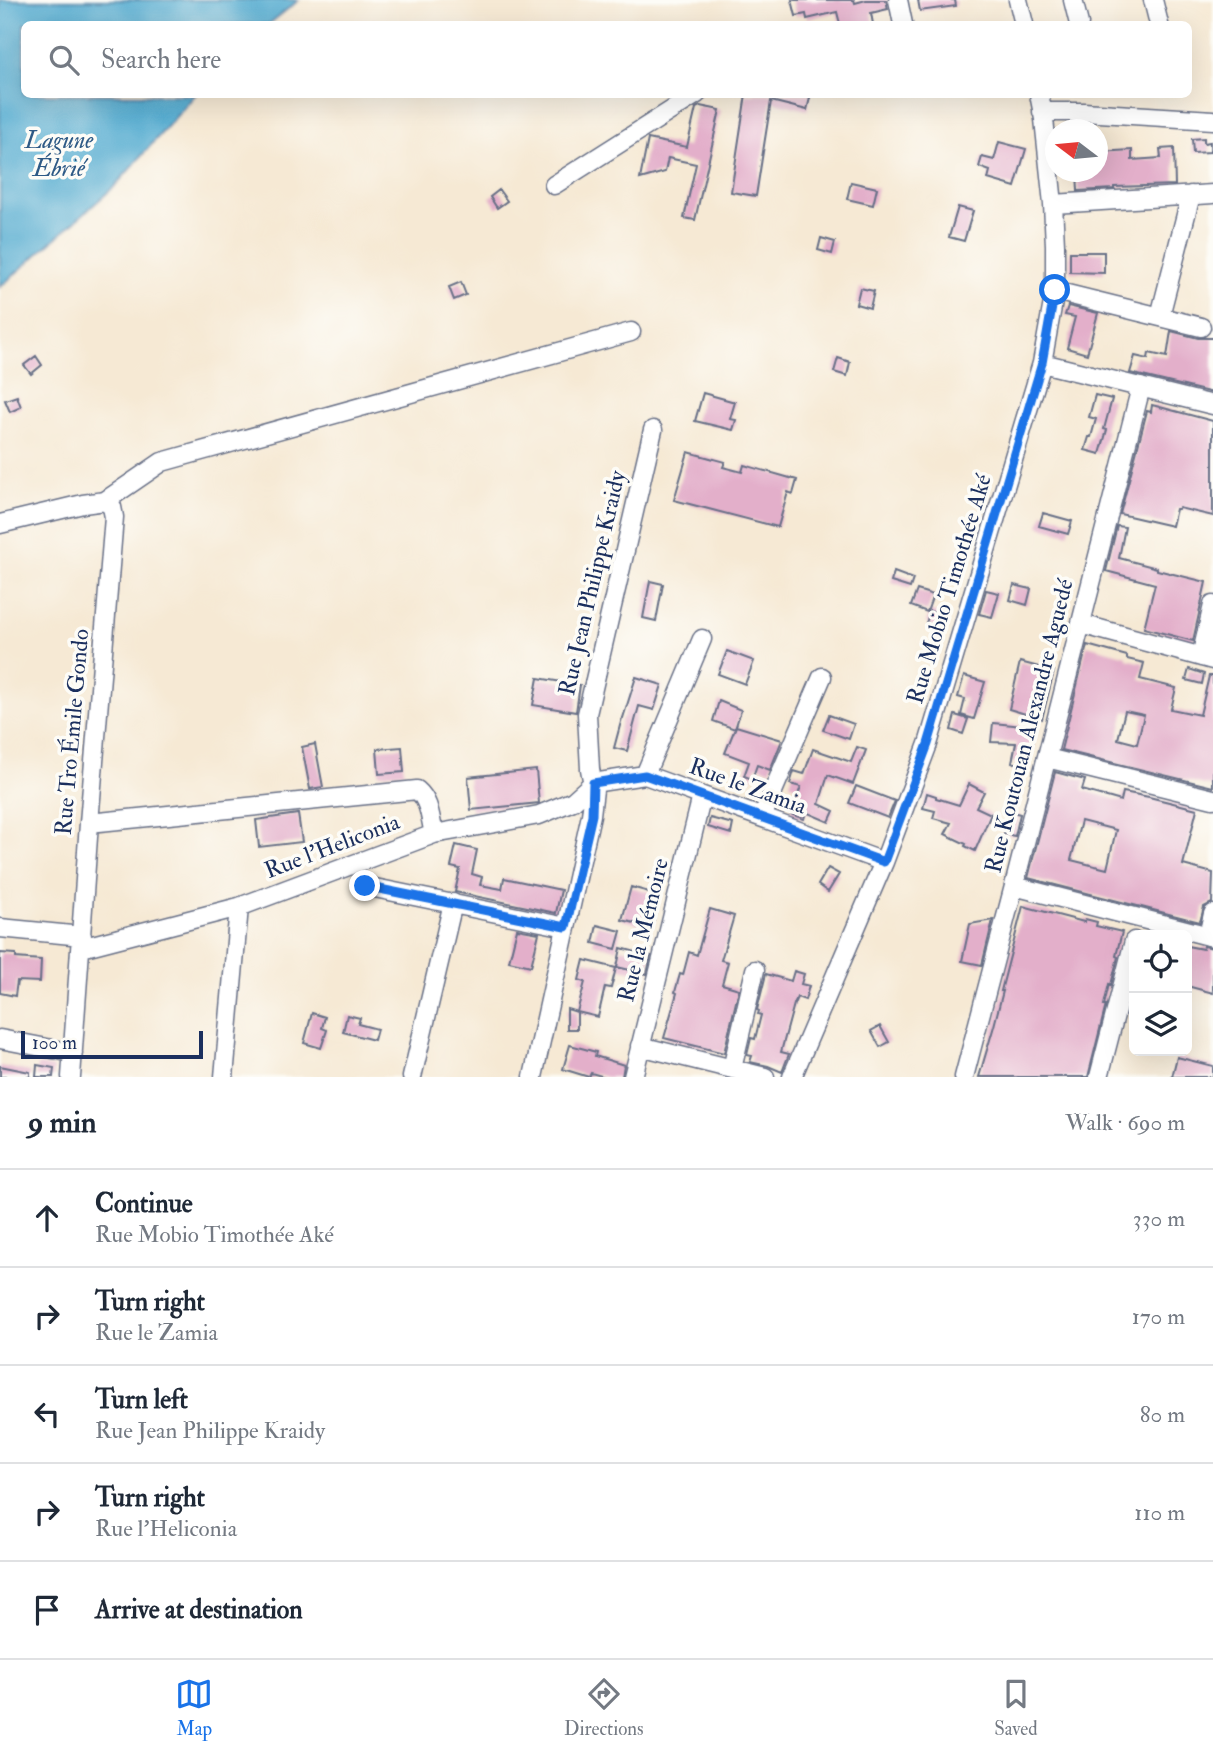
<!DOCTYPE html>
<html lang="en">
<head>
<meta charset="utf-8">
<style>
  :root { --surface:#fff; --page:#f6f6f7; --text:#1f2937; --muted:#747a83; --line:#e0e1e3; --accent:#1a73e8 }
  body { margin:0; font-family:"IM FELL Double Pica",serif; background:var(--page); color:var(--text) }
  .controls { position:absolute; right:21px; bottom:21px; display:grid; overflow:hidden; border-radius:10px; box-shadow:0 7px 28px #0002 }
  .controls button { width:63px; height:63px; display:grid; place-items:center; padding:0; border:0; border-bottom:2px solid var(--line); background:var(--surface); color:var(--text); font:35px sans-serif }
  .compass { position:absolute; left:1045px; top:119px; width:63px; height:63px; border-radius:50%; background:var(--surface); box-shadow:0 7px 28px #0002; rotate:286deg }
  .scale { position:absolute; left:21px; bottom:18px; width:182px; box-sizing:border-box; padding-left:7px; border:4px solid #1b2f5e; border-top:0; font-size:19px; line-height:24px; white-space:nowrap; color:#1b2f5e; -webkit-text-stroke:5px #fdfcf7; paint-order:stroke }
  .stop { position:absolute; width:21px; height:21px; margin:-16px; border:5px solid #1a73e8; border-radius:50%; background:#fff }
  .stop.end { background:#1a73e8; border-color:#fff; box-shadow:0 2px 7px #0008 }
  .list { margin:0; padding:0; list-style:none }
  h2 { display:flex; justify-content:space-between; align-items:center; height:91px; margin:0; padding:0 28px; font-size:30px }
  h2 small { font-size:23px; font-weight:400; color:var(--muted) }
  .list li { display:grid; grid-template-columns:46px 1fr auto; gap:21px; align-items:center; box-sizing:border-box; height:98px; padding:0 28px; border-top:2px solid var(--line) }
  .list b { display:block; font-size:26px; white-space:nowrap }
  .list p { margin:0; font-size:23px; white-space:nowrap; color:var(--muted) }
  .list em { font-size:23px; font-style:normal; color:var(--muted) }
  .icon { flex:none; width:38px; height:38px; fill:none; stroke:currentColor; stroke-width:2; stroke-linecap:round; stroke-linejoin:round }
  .map { position:relative; flex:none; width:1213px; height:1077px; overflow:hidden }
  .search { position:absolute; background:var(--surface); box-shadow:0 7px 28px #0002; left:21px; right:21px; top:21px; height:77px; display:flex; align-items:center; gap:18px; box-sizing:border-box; padding:0 24px; border-radius:10px; color:var(--muted); font-size:26px }
  .sheet { height:581px; background:var(--surface) }
  nav { display:flex; justify-content:space-around; align-items:center; box-sizing:border-box; height:98px; border-top:2px solid var(--line); background:var(--surface); font-size:19px; color:var(--muted) }
  nav a { display:grid; justify-items:center; gap:4px }
  nav .on { color:var(--accent) }
  .map>svg:first-child { display:block }
</style>
</head>
<body>
<div class="map">
<svg width="1213" height="1077" viewBox="0 0 1213 1077">
  <rect width="100%" height="100%" fill="#fdfcf7"/>
  <filter id="ink" filterUnits="userSpaceOnUse"><feTurbulence type="fractalNoise" baseFrequency=".0143" numOctaves="2"/><feDisplacementMap in="SourceGraphic" scale="14" xChannelSelector="R" yChannelSelector="G"/><feConvolveMatrix kernelMatrix="1 2 1 2 8 2 1 2 1" color-interpolation-filters="sRGB"/></filter>
  <filter id="wash" filterUnits="userSpaceOnUse"><feTurbulence type="fractalNoise" baseFrequency=".00686" numOctaves="4" result="noise"/><feDisplacementMap in="SourceGraphic" scale="28" xChannelSelector="R" yChannelSelector="G"/><feGaussianBlur stdDeviation="1.57" result="paint"/><feColorMatrix in="noise" values="0 0 0 0 0 0 0 0 0 0 0 0 0 0 0 0 0 1.4 0 .05"/><feComposite in="paint" operator="in"/></filter>
  <g filter="url(#wash)">
    <rect width="100%" height="100%" fill="#f6e9d4"/>
    <path fill="#52abd0" stroke="#366d97" stroke-width="2" d="M0,0H299L269,24H24V94L195,95L115,186L0,287Z"/>
    <g id="blocks">
      <path fill="#e3afca" fill-rule="evenodd" d="M792,0H854L855,3L866,0H886L888,9L871,13L873,24H840L837,12L807,19L806,14L796,16Z
        M918,0H955L956,6L920,11Z
        M746,94H811L807,110L771,101L756,196L731,192Z
        M700,106L720,110L695,220L684,218L696,164L668,158L665,172L640,179L648,139L687,147L696,108Z
        M1204,138V143L1210,142V152L1193,153L1192,139Z
        M999,142L1026,149L1015,187L988,179L990,171L979,167L982,157L994,160Z
        M1174,148L1175,185L1114,187V189L1078,191L1077,172H1099L1098,152L1132,150V160L1161,158L1160,149Z
        M851,182L877,188L873,205L847,199Z
        M499,190L507,201L497,208L490,197Z
        M958,207L973,211L964,241L949,237Z
        M821,238L835,242L832,254L818,250Z
        M1070,252H1104V273L1070,272Z
        M461,282L466,295L454,300L449,287Z
        M860,288L874,291L870,308L856,304Z
        M1068,306L1098,313L1087,354L1067,348L1075,317L1065,315Z
        M1171,331L1198,338H1213V393L1130,373L1135,356L1148,359L1149,353L1167,357Z
        M36,356L42,365L31,374L24,365Z
        M838,358L850,362L847,376L834,372Z
        M703,393L735,402L730,419L736,420L733,430L695,421Z
        M1095,395L1112,399L1104,429L1107,430L1100,454L1085,450L1089,437H1091L1096,419L1089,417Z
        M17,396L21,407L10,412L5,400Z
        M1152,405L1213,421V516L1179,508L1178,509H1176L1172,526L1120,514L1147,411L1151,412Z
        M688,452L725,462L723,467L742,472L744,465L797,480L793,494L788,492L778,527L674,500Z
        M1043,513L1072,521L1068,534L1039,526Z
        M1117,526L1125,527L1119,558L1157,568V570L1206,582L1193,641L1144,628L1155,584L1106,571Z
        M894,572L913,579L910,588L891,582Z
        M650,581L663,584L656,621L643,618Z
        M1014,585L1031,589L1027,605L1010,600Z
        M917,590L933,595L927,612L911,606Z
        M986,590L999,593L992,617L979,614Z
        M930,611L942,616L938,627L926,623Z
        M1087,645L1127,656V659L1144,663L1140,679L1176,688L1171,709L1200,715L1209,676H1213V787L1061,750ZM1125,711L1144,715L1137,744L1118,739Z
        M727,651L754,661L745,684L718,674Z
        M1020,662L1054,671L1042,719L1009,709Z
        M1189,669L1204,674L1202,684L1186,680Z
        M964,676L985,682L974,719L961,715L965,699L958,697Z
        M636,677L662,685L654,710L639,706L627,751L614,748L622,718H623Z
        M538,678L580,685L576,712L533,705Z
        M719,701L741,710L735,729L713,721Z
        M829,715L854,724L849,739L823,730Z
        M955,715L968,719L963,734L951,730Z
        M993,723L1034,727L1033,745H1029L1025,766L1012,762L1016,743L991,742Z
        M736,726L782,740L770,770L757,765L752,779L744,776L749,762L725,753Z
        M315,744L323,787L310,789L302,747Z
        M402,747L404,772L379,774L377,749Z
        M857,747L866,750L853,784L828,775L819,804L834,811L829,822L806,812L804,819L790,814L801,787L790,784L794,771L804,774L813,749L851,762Z
        M536,770L539,803L471,810L468,777Z
        M1055,772L1085,780L1082,790L1121,801L1123,792L1149,797L1197,809L1183,865L1213,873L1212,903L1204,907L1200,922L1028,878ZM1081,821L1116,830L1107,869L1071,860Z
        M969,784L984,792L976,807L991,814L975,851L965,846L966,844L945,834L951,823L933,818L935,811L923,808L927,793L936,796V798L959,805Z
        M856,786L895,801L888,818L849,803Z
        M1009,811L1020,814L1015,836L1004,834Z
        M298,814L302,842L259,847L256,820Z
        M710,818L733,824L731,834L708,827Z
        M456,845L477,850L472,874L482,877L480,885L502,889L504,878L561,890L556,913L455,892L460,869L451,867Z
        M828,868L839,874L828,892L818,885Z
        M631,887L660,895L652,927L622,920Z
        M1023,906L1084,922L1085,919L1097,922L1096,926L1122,932L1116,956L1118,957L1111,985L1109,984L1104,1005H1106L1088,1077H979L994,1026L1003,991H1001Z
        M710,909L734,916L721,960L728,962L722,984L739,989L724,1053L664,1038L677,993L675,992L680,974L683,975L689,952L697,955Z
        M993,920L982,965L962,961L970,924Z
        M597,925L621,931L616,949L593,943Z
        M517,929L539,933L531,966L509,961Z
        M1187,946L1203,949L1204,946L1213,948V993L1187,986Z
        M621,948L651,956L647,974L617,967Z
        M0,953L16,954V958L41,960L40,982L17,981L15,996L0,993Z
        M584,960L616,968L611,988L605,987L598,1017L577,1012L585,982L579,980Z
        M794,971L804,974L801,984L809,986L805,1000L797,997L794,1004L781,1052L789,1054L782,1072L768,1066L750,1062L752,1056L747,1055L751,1038L755,1039L761,1015L758,1014L759,1011L757,1010L766,974L791,981Z
        M567,1009L577,1012V1029H567Z
        M312,1013L325,1017L322,1028L327,1030L321,1048L304,1043Z
        M347,1015L360,1018L358,1024L377,1029L374,1040L343,1032Z
        M880,1026L889,1042L880,1047L871,1031Z
        M570,1045L596,1052L595,1056L624,1065L622,1077H605L591,1073L589,1077L563,1069Z
        M1177,1057L1213,1066V1077H1172Z
        M37,1065L54,1068L53,1077H36Z
        M0,1066L30,1072V1077H0Z"/>
    </g>
  </g>
  <g filter="url(#ink)">
    <use href="#blocks" fill-opacity="0" stroke="#687087" stroke-width="2"/>
    <g fill="none" stroke-linecap="round" stroke-linejoin="round">
      <g stroke="#687087" stroke-width="21">
        <path id="minor" d="M898,0L903,24
          M1018,0L1024,24
          M1073,0L1079,24
          M1153,0L1159,24
          M1042,112H1083L1213,120
          M554,185L697,94
          M1053,204L1213,194
          M1055,291L1201,327
          M1160,316L1191,195
          M1042,363L1213,405
          M105,501L162,462L631,332
          M0,524L83,504L105,501L112,507L114,517L89,823L71,1077
          M1081,624L1213,660
          M1201,657L1213,605
          M1047,758L1213,799
          M645,775L702,639
          M762,817L822,677
          M89,823L417,790C430,801 430,818 434,834
          M365,886L566,927
          M1014,886L1213,937
          M0,928L82,936
          M1208,936L1213,914
          M81,948L239,907L434,834L539,815L573,801L593,783L645,775L884,862
          M0,1039L73,1053
          M640,1046L765,1077
          M732,1069L755,970
          M224,1077L239,907
          M412,1077L453,903
          M533,1077L591,815L594,790L590,769L587,714L653,430
          M633,1077L702,796
          M792,1077L884,862L928,744L1042,363L1055,291V245L1053,204L1044,119L1039,94
          M964,1077L1014,886L1141,387
          M1099,1077L1134,941"/>
      </g>
      <use href="#minor" stroke="#fff" stroke-width="18"/>
    </g>
  </g>
  <g fill="none" stroke-linecap="round" stroke-linejoin="round" filter="url(#ink)">
    <path stroke="#1a73e8" stroke-width="9" d="M365,886L566,927L592,815L593,783L645,775L884,862L928,744L1042,363L1055,290"/>
  </g>
  <g text-anchor="middle" dominant-baseline="central" stroke-width="7" stroke-linejoin="round" paint-order="stroke">
    <g font-size="23" fill="#1b2f5e" stroke="#fdfcf7">
      <text transform="translate(592 583) rotate(-77)">Rue Jean Philippe Kraidy</text>
      <text transform="translate(949 589) rotate(-73)">Rue Mobio Timothée Aké</text>
      <text transform="translate(1029 726) rotate(-76)">Rue Koutouan Alexandre Aguedé</text>
      <text transform="translate(72 732) rotate(-85)">Rue Tro Émile Gondo</text>
      <text transform="translate(748 786) rotate(20)">Rue le Zamia</text>
      <text transform="translate(332 846) rotate(-21)">Rue l'Heliconia</text>
      <text transform="translate(643 930) rotate(-76)">Rue la Mémoire</text>
    </g>
    <g font-size="24" font-style="italic" fill="#2e5a86" stroke="#fdfcf7">
      <text x="59" y="140">Lagune<tspan x="59" dy="28">Ébrié</tspan></text>
    </g>
  </g>
</svg>
<div class="controls">
<button><svg class="icon" aria-label="locate" viewBox="0 0 24 24"><circle cx="12" cy="12" r="6"/><path d="M12 2v4M12 18v4M2 12h4M18 12h4"/></svg></button>
<button><svg class="icon" aria-label="layers" viewBox="0 0 24 24"><path d="M12 4l9 5-9 5-9-5zM3 14l9 5 9-5"/></svg></button>
</div>
<svg class="compass" viewBox="-18 -18 36 36"><path d="M0-13l5 13h-10z" fill="#e53935"/><path d="M0 13l5-13h-10z" fill="#747a83"/></svg>
<div class="scale">100 m</div>
<div class="stop" style="left:1055px;top:290px"></div>
<div class="stop end" style="left:365px;top:886px"></div>
<div class="search"><svg class="icon" aria-label="search" viewBox="0 0 24 24"><circle cx="10" cy="10" r="6"/><path d="M15 15l6 6"/></svg>Search here</div>
</div>
<section class="sheet">
<h2>9 min<small>Walk · 690 m</small></h2>
<ul class="list">
<li><svg class="icon" aria-label="ahead" viewBox="0 0 24 24"><path d="M12 20V5M6 11l6-6 6 6"/></svg><div><b>Continue</b><p>Rue Mobio Timothée Aké</p></div><em>330 m</em></li>
<li><svg class="icon" aria-label="right" viewBox="0 0 24 24"><path d="M7 20v-9h11M14 6l5 5-5 5"/></svg><div><b>Turn right</b><p>Rue le Zamia</p></div><em>170 m</em></li>
<li><svg class="icon" aria-label="left" viewBox="0 0 24 24"><path d="M17 20v-9H6M10 6l-5 5 5 5"/></svg><div><b>Turn left</b><p>Rue Jean Philippe Kraidy</p></div><em>80 m</em></li>
<li><svg class="icon" aria-label="right" viewBox="0 0 24 24"><path d="M7 20v-9h11M14 6l5 5-5 5"/></svg><div><b>Turn right</b><p>Rue l'Heliconia</p></div><em>110 m</em></li>
<li><svg class="icon" aria-label="arrive" viewBox="0 0 24 24"><path d="M6 21V4h12l-3 4 3 4H6"/></svg><div><b>Arrive at destination</b></div></li>
</ul>
</section>
<nav>
<a class="on"><svg class="icon" aria-label="map" viewBox="0 0 24 24"><path d="M3 6l6-2 6 2 6-2v14l-6 2-6-2-6 2zM9 4v14M15 6v14"/></svg>Map</a>
<a><svg class="icon" aria-label="directions" viewBox="0 0 24 24"><path d="M12 3l9 9-9 9-9-9zM9 14v-3h6M13 9l2 2-2 2"/></svg>Directions</a>
<a><svg class="icon" aria-label="saved" viewBox="0 0 24 24"><path d="M7 4h10v16l-5-4-5 4z"/></svg>Saved</a>
</nav>
</body>
</html>
